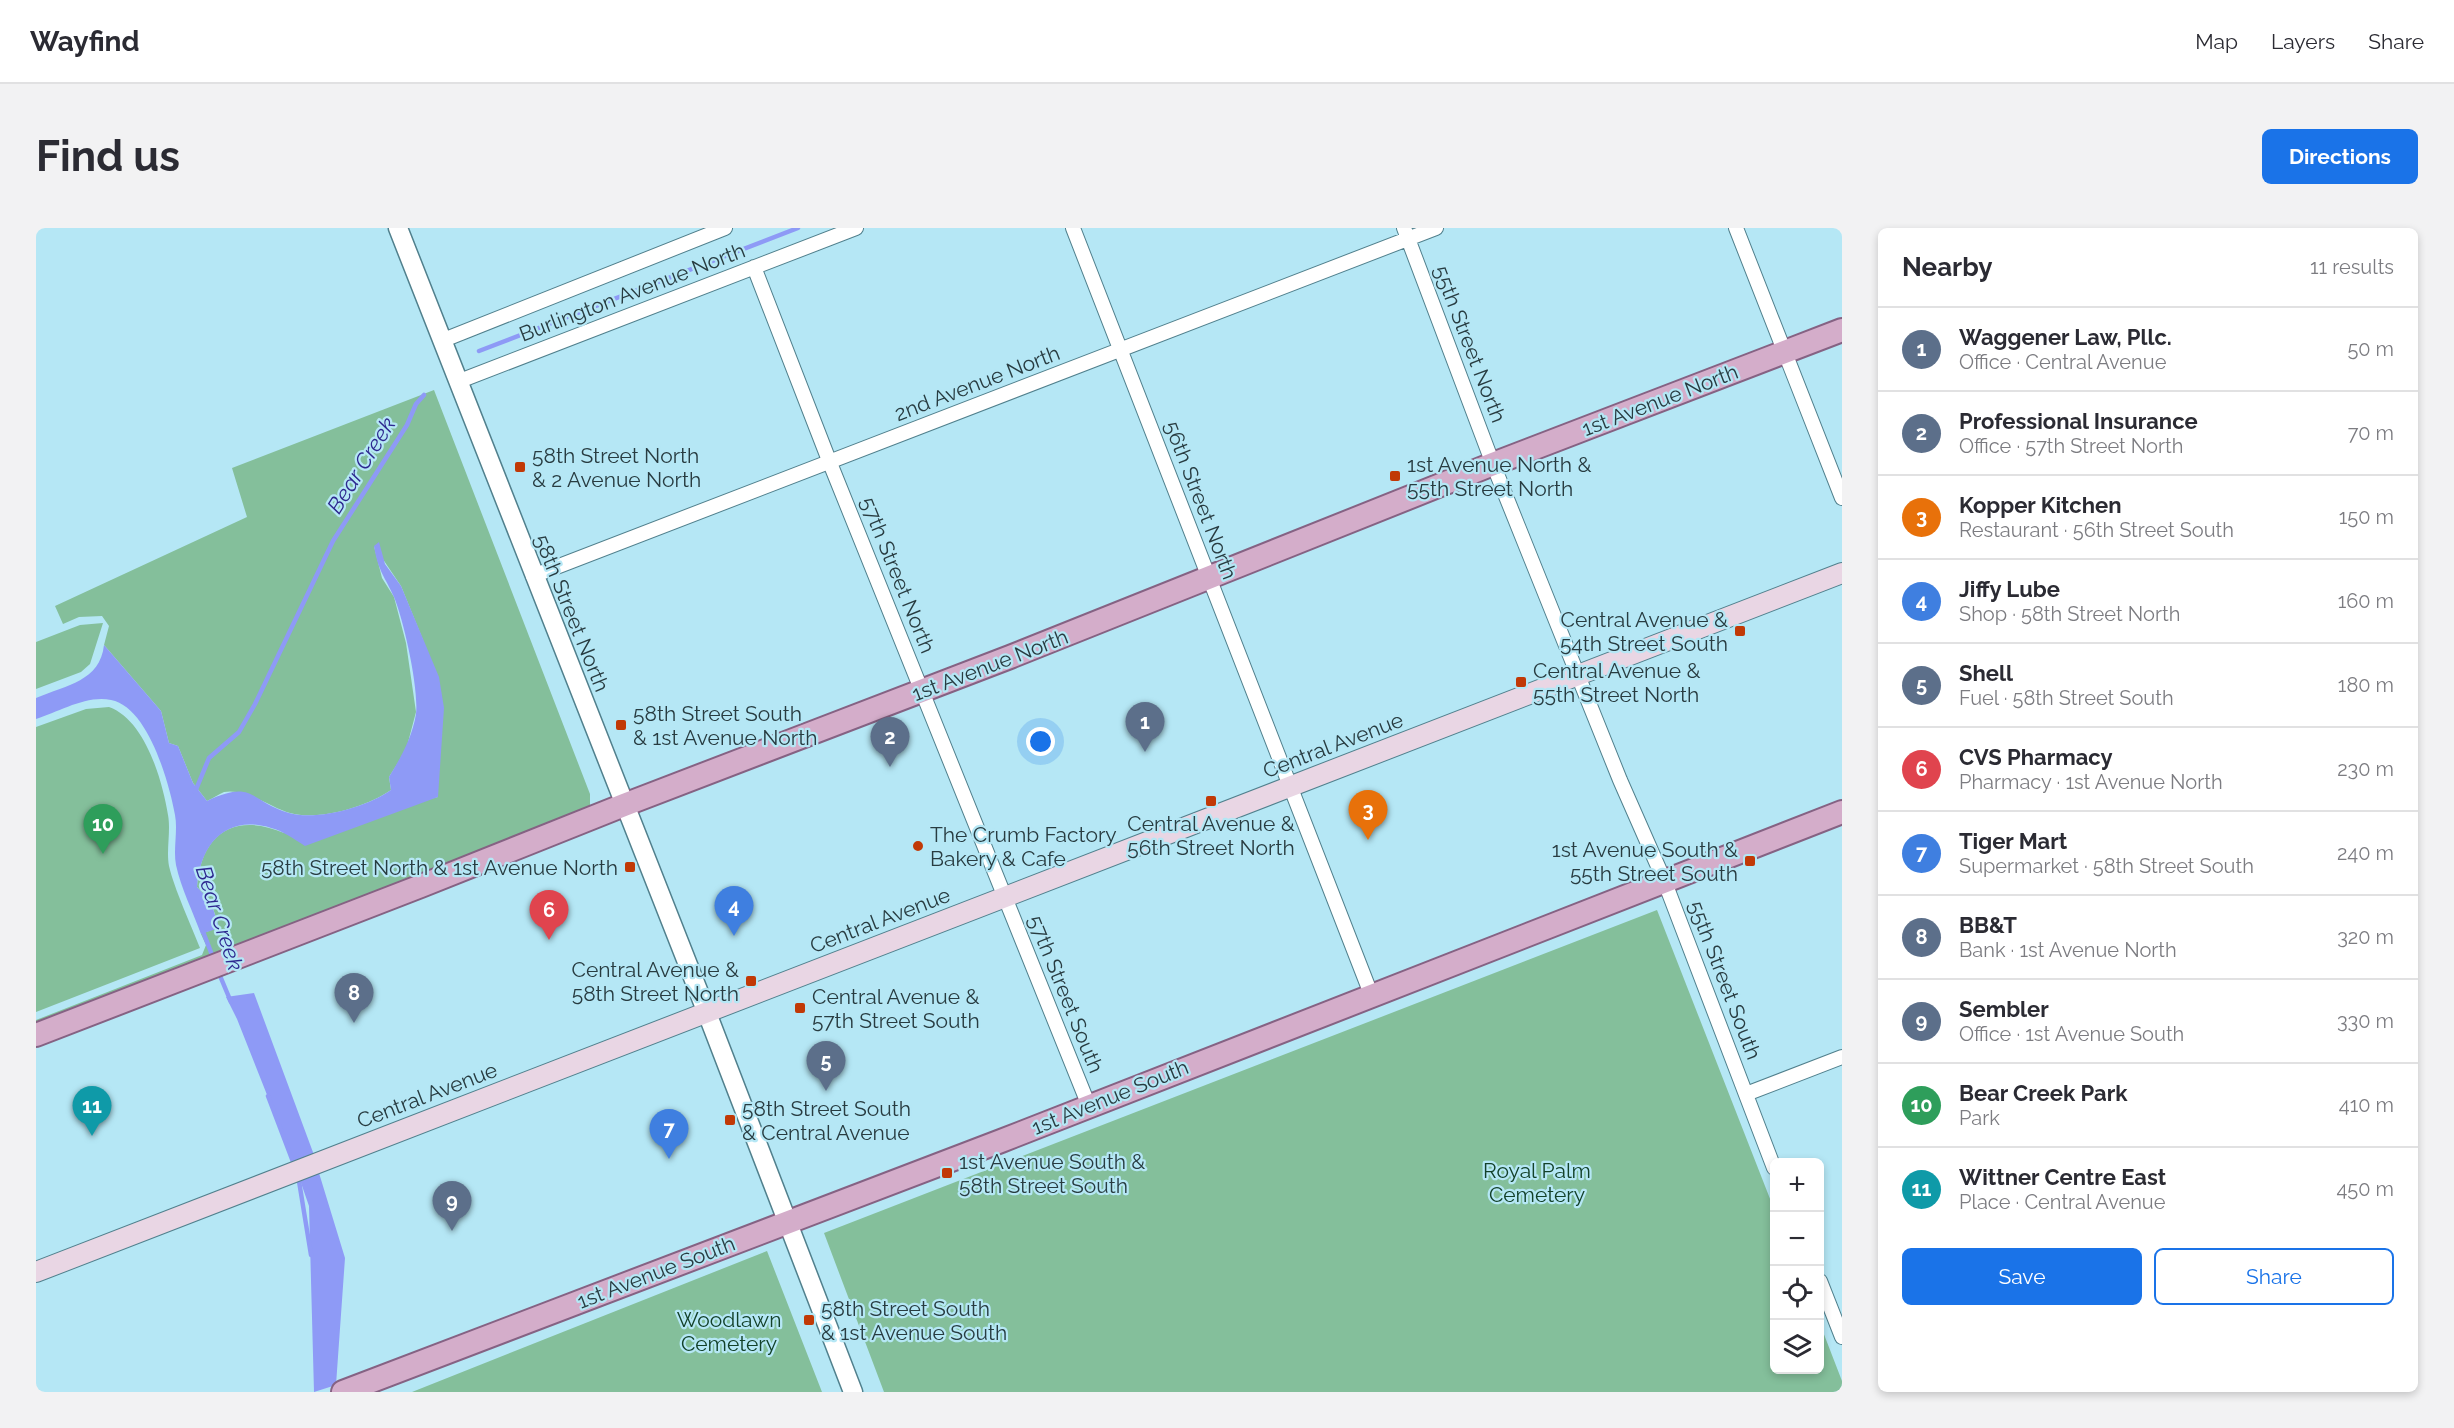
<!DOCTYPE html>
<html lang="en">
<head>
<meta charset="utf-8">
<style>
  :root { --surface:#fff; --page:#f2f2f3; --text:#2b2b33; --muted:#7c7c81; --line:#e1e1e2; --accent:#1a73e8 }
  body { margin:0; font-family:Raleway,sans-serif; background:var(--page); color:var(--text) }
  .controls { position:absolute; right:18px; bottom:18px; display:grid; overflow:hidden; border-radius:9px; box-shadow:0 3px 9px #0003 }
  .controls button { width:54px; height:54px; display:grid; place-items:center; padding:0; border:0; border-bottom:2px solid var(--line); background:var(--surface); color:var(--text); font:30px sans-serif }
  .you { position:absolute; left:1005px; top:514px; width:21px; height:21px; margin:-15px; border:4px solid #fff; border-radius:50%; background:#1a73e8; box-shadow:0 0 0 9px #1a73e833 }
  .badge { display:grid; place-items:center; width:39px; height:39px; border-radius:50%; background:var(--accent); color:#fff; font-size:20px; font-weight:700 }
  .pin { position:absolute; translate:-50% -50px; filter:drop-shadow(0 2px 3px #0008) }
  .pin::after { content:''; position:absolute; top:32px; width:21px; height:18px; background:inherit; clip-path:polygon(0 0,100% 0,50% 100%) }
  .list { margin:0; padding:0; list-style:none }
  h2 { display:flex; justify-content:space-between; align-items:center; height:78px; margin:0; padding:0 24px; font-size:26px }
  h2 small { font-size:20px; font-weight:400; color:var(--muted) }
  .list li { display:grid; grid-template-columns:39px 1fr auto; gap:18px; align-items:center; box-sizing:border-box; height:84px; padding:0 24px; border-top:2px solid var(--line) }
  .list b { display:block; font-size:22px; white-space:nowrap }
  .list p { margin:0; font-size:20px; white-space:nowrap; color:var(--muted) }
  .list em { font-size:20px; font-style:normal; color:var(--muted) }
  .actions { display:flex; gap:12px; padding:18px 24px }
  .actions a { flex:1; padding:14px 0; border:2px solid var(--accent); border-radius:9px; text-align:center; font-size:21px; color:var(--accent) }
  .actions .main { background:var(--accent); color:#fff }
  .icon { flex:none; width:33px; height:33px; fill:none; stroke:currentColor; stroke-width:2; stroke-linecap:round; stroke-linejoin:round }
  .map { position:relative; flex:none; width:1806px; height:1164px; overflow:hidden; border-radius:9px }
  header { display:flex; align-items:center; gap:36px; box-sizing:border-box; height:84px; padding:0 30px; background:var(--surface); border-bottom:2px solid var(--line) }
  header strong { font-size:28px }
  nav { display:flex; gap:33px; margin-inline-start:auto; font-size:21px }
  .intro { display:flex; align-items:center; justify-content:space-between; box-sizing:border-box; height:144px; padding:0 36px }
  h1 { margin:0; font-size:42px }
  .button { padding:15px 27px; border-radius:9px; background:var(--accent); color:#fff; font-size:21px; font-weight:700 }
  main { display:flex; gap:36px; padding:0 36px }
  aside { flex:1; background:var(--surface); border-radius:9px; box-shadow:0 3px 9px #0003 }
  .map>svg:first-child { display:block }
</style>
</head>
<body>
<header>
<strong>Wayfind</strong>
<nav><a>Map</a><a>Layers</a><a>Share</a></nav>
</header>
<div class="intro"><h1>Find us</h1><a class="button">Directions</a></div>
<main>
<div class="map">
<svg width="1806" height="1164" viewBox="0 0 1806 1164">
  <rect width="100%" height="100%" fill="#b5e7f5"/>
  <path fill="#84bf9b" d="M398,162L554,566V581L0,797V792L166,727L170,717L165,706L183,699L175,674L161,659C165,605 199,584 248,605L402,569L387,412L365,358L338,318L346,350L358,369L370,415L380,484L370,522L353,549L355,562C330,579 283,593 254,585C235,580 210,560 188,564C183,566 176,571 171,573L157,555L142,518L133,515L125,483L68,417L73,398L66,388L43,389L27,396L19,378L211,289L196,240Z
    M67,395L54,436L45,444L0,461V414L44,397Z
    M73,479C109,492 126,551 132,587C135,603 130,622 133,638C138,660 155,697 164,720L0,784V499L50,481Z
    M1621,682L1738,981V1142H1784V1096L1806,1153V1164H848L788,1005Z
    M731,1023L786,1164H376Z"/>
  <path fill="#8e9af6" d="M343,314L349,336L365,358L403,449L408,480L402,569L269,618C258,611 247,603 235,600C191,586 164,615 161,659L175,674L183,700L165,706C157,684 145,660 140,637C137,621 142,603 139,587C133,554 112,479 75,472C50,467 23,484 0,491V470C31,457 64,453 68,417L125,483L133,515L142,518L157,555L171,573C218,551 213,573 253,585C281,593 331,579 355,562L353,549C365,529 376,510 380,486C383,461 368,393 358,369C349,349 342,343 338,318Z
    M218,765L278,927L258,935L201,791L190,769Z
    M283,945L309,1030L300,1157L278,1164L273,978L264,952Z"/>
  <g fill="none" stroke-linecap="round" stroke-linejoin="round">
    <path stroke="#8e9af6" stroke-width="4.5" d="M443,123L762,0
      M159,564L173,530L203,504L219,476L297,313L371,197L380,176L388,167
      M166,701L178,732
      M182,743L195,774
      M232,868L259,939
      M262,947L275,1027"/>
    <g stroke="#51808d" stroke-width="16">
      <path id="minor" d="M1037,0L1335,766
        M1368,0L1457,236L1584,552L1628,652L1738,940
        M1700,0L1806,270
        M718,39L794,235L1053,878
        M405,113L689,0
        M421,154L820,0
        M497,348L1400,0
        M1710,866L1806,829
        M1784,1053L1806,1109"/>
    </g>
    <g stroke="#51808d" stroke-width="21">
      <path id="tertiary" d="M362,0L671,785L817,1164"/>
    </g>
    <g stroke="#51808d" stroke-width="22">
      <path id="secondary" d="M0,1044L1806,345"/>
    </g>
    <g stroke="#856283" stroke-width="26">
      <path id="primary" d="M0,807L385,658L588,577L974,429L1457,236L1806,102
        M307,1164L965,913L1806,584"/>
    </g>
    <use href="#minor" stroke="#fff" stroke-width="14"/>
    <use href="#tertiary" stroke="#fff" stroke-width="18"/>
    <use href="#secondary" stroke="#e9d6e4" stroke-width="20"/>
    <use href="#primary" stroke="#d4adca" stroke-width="22"/>
  </g>
  <g fill="#c13906" stroke="#b5e7f5" stroke-width="2">
    <rect x="478" y="233" width="12" height="12" rx="3"/>
    <rect x="1353" y="242" width="12" height="12" rx="3"/>
    <rect x="1698" y="397" width="12" height="12" rx="3"/>
    <rect x="1479" y="448" width="12" height="12" rx="3"/>
    <rect x="579" y="491" width="12" height="12" rx="3"/>
    <rect x="1169" y="567" width="12" height="12" rx="3"/>
    <circle cx="882" cy="618" r="6"/>
    <rect x="1708" y="627" width="12" height="12" rx="3"/>
    <rect x="588" y="633" width="12" height="12" rx="3"/>
    <rect x="709" y="747" width="12" height="12" rx="3"/>
    <rect x="758" y="774" width="12" height="12" rx="3"/>
    <rect x="688" y="886" width="12" height="12" rx="3"/>
    <rect x="905" y="939" width="12" height="12" rx="3"/>
    <rect x="767" y="1086" width="12" height="12" rx="3"/>
  </g>
  <g text-anchor="middle" dominant-baseline="central" stroke-width="4.5" stroke-linejoin="round" paint-order="stroke">
    <g font-size="21" fill="#283c41" stroke="#b5e7f5">
      <text transform="translate(596 64) rotate(-21)">Burlington Avenue North</text>
      <text transform="translate(1434 116) rotate(69)">55th Street North</text>
      <text transform="translate(941 155) rotate(-21)">2nd Avenue North</text>
      <text transform="translate(1624 172) rotate(-21)">1st Avenue North</text>
      <text transform="translate(1165 272) rotate(69)">56th Street North</text>
      <text transform="translate(862 347) rotate(68)">57th Street North</text>
      <text transform="translate(536 385) rotate(68)">58th Street North</text>
      <text transform="translate(954 437) rotate(-21)">1st Avenue North</text>
      <text transform="translate(1297 517) rotate(-21)">Central Avenue</text>
      <text transform="translate(844 692) rotate(-21)">Central Avenue</text>
      <text transform="translate(1689 752) rotate(69)">55th Street South</text>
      <text transform="translate(1030 766) rotate(68)">57th Street South</text>
      <text transform="translate(391 867) rotate(-21)">Central Avenue</text>
      <text transform="translate(1074 869) rotate(-22)">1st Avenue South</text>
      <text transform="translate(620 1044) rotate(-21)">1st Avenue South</text>
    </g>
    <g font-size="21" fill="#283c41" stroke="#b5e7f5" text-anchor="start">
      <text x="496" y="227">58th Street North<tspan x="496" dy="24">&amp; 2 Avenue North</tspan></text>
      <text x="1371" y="236">1st Avenue North &amp;<tspan x="1371" dy="24">55th Street North</tspan></text>
      <text x="1692" y="391" text-anchor="end">Central Avenue &amp;<tspan x="1692" dy="24">54th Street South</tspan></text>
      <text x="1497" y="442">Central Avenue &amp;<tspan x="1497" dy="24">55th Street North</tspan></text>
      <text x="597" y="485">58th Street South<tspan x="597" dy="24">&amp; 1st Avenue North</tspan></text>
      <text x="1175" y="595" text-anchor="middle">Central Avenue &amp;<tspan x="1175" dy="24">56th Street North</tspan></text>
      <text x="894" y="606">The Crumb Factory<tspan x="894" dy="24">Bakery &amp; Cafe</tspan></text>
      <text x="1702" y="621" text-anchor="end">1st Avenue South &amp;<tspan x="1702" dy="24">55th Street South</tspan></text>
      <text x="582" y="639" text-anchor="end">58th Street North &amp; 1st Avenue North</text>
      <text x="703" y="741" text-anchor="end">Central Avenue &amp;<tspan x="703" dy="24">58th Street North</tspan></text>
      <text x="776" y="768">Central Avenue &amp;<tspan x="776" dy="24">57th Street South</tspan></text>
      <text x="706" y="880">58th Street South<tspan x="706" dy="24">&amp; Central Avenue</tspan></text>
      <text x="923" y="933">1st Avenue South &amp;<tspan x="923" dy="24">58th Street South</tspan></text>
      <text x="785" y="1080">58th Street South<tspan x="785" dy="24">&amp; 1st Avenue South</tspan></text>
    </g>
    <g font-size="21" fill="#134129" stroke="#b5e7f5">
      <text x="1501" y="942">Royal Palm<tspan x="1501" dy="24">Cemetery</tspan></text>
      <text x="693" y="1091">Woodlawn<tspan x="693" dy="24">Cemetery</tspan></text>
    </g>
    <g font-size="22" font-style="italic" fill="#2d278f" stroke="#b5e7f5">
      <text transform="translate(325 237) rotate(-58)">Bear Creek</text>
      <text transform="translate(184 690) rotate(72)">Bear Creek</text>
    </g>
  </g>
</svg>
<div class="controls">
<button>+</button>
<button>−</button>
<button><svg class="icon" aria-label="locate" viewBox="0 0 24 24"><circle cx="12" cy="12" r="6"/><path d="M12 2v4M12 18v4M2 12h4M18 12h4"/></svg></button>
<button><svg class="icon" aria-label="layers" viewBox="0 0 24 24"><path d="M12 4l9 5-9 5-9-5zM3 14l9 5 9-5"/></svg></button>
</div>
<div class="you"></div>
<div class="pin badge" style="left:1109px;top:524px;background:#5c6f8a">1</div>
<div class="pin badge" style="left:854px;top:539px;background:#5c6f8a">2</div>
<div class="pin badge" style="left:1332px;top:612px;background:#e8710a">3</div>
<div class="pin badge" style="left:698px;top:708px;background:#3f7fe0">4</div>
<div class="pin badge" style="left:790px;top:863px;background:#5c6f8a">5</div>
<div class="pin badge" style="left:513px;top:712px;background:#e0444e">6</div>
<div class="pin badge" style="left:633px;top:931px;background:#3f7fe0">7</div>
<div class="pin badge" style="left:318px;top:795px;background:#5c6f8a">8</div>
<div class="pin badge" style="left:416px;top:1003px;background:#5c6f8a">9</div>
<div class="pin badge" style="left:67px;top:626px;background:#2e9e5b">10</div>
<div class="pin badge" style="left:56px;top:908px;background:#0f9aa8">11</div>
</div>
<aside>
<h2>Nearby<small>11 results</small></h2>
<ul class="list">
<li><span class="badge" style="background:#5c6f8a">1</span><div><b>Waggener Law, Pllc.</b><p>Office · Central Avenue</p></div><em>50 m</em></li>
<li><span class="badge" style="background:#5c6f8a">2</span><div><b>Professional Insurance</b><p>Office · 57th Street North</p></div><em>70 m</em></li>
<li><span class="badge" style="background:#e8710a">3</span><div><b>Kopper Kitchen</b><p>Restaurant · 56th Street South</p></div><em>150 m</em></li>
<li><span class="badge" style="background:#3f7fe0">4</span><div><b>Jiffy Lube</b><p>Shop · 58th Street North</p></div><em>160 m</em></li>
<li><span class="badge" style="background:#5c6f8a">5</span><div><b>Shell</b><p>Fuel · 58th Street South</p></div><em>180 m</em></li>
<li><span class="badge" style="background:#e0444e">6</span><div><b>CVS Pharmacy</b><p>Pharmacy · 1st Avenue North</p></div><em>230 m</em></li>
<li><span class="badge" style="background:#3f7fe0">7</span><div><b>Tiger Mart</b><p>Supermarket · 58th Street South</p></div><em>240 m</em></li>
<li><span class="badge" style="background:#5c6f8a">8</span><div><b>BB&amp;T</b><p>Bank · 1st Avenue North</p></div><em>320 m</em></li>
<li><span class="badge" style="background:#5c6f8a">9</span><div><b>Sembler</b><p>Office · 1st Avenue South</p></div><em>330 m</em></li>
<li><span class="badge" style="background:#2e9e5b">10</span><div><b>Bear Creek Park</b><p>Park</p></div><em>410 m</em></li>
<li><span class="badge" style="background:#0f9aa8">11</span><div><b>Wittner Centre East</b><p>Place · Central Avenue</p></div><em>450 m</em></li>
</ul>
<div class="actions"><a class="main">Save</a><a>Share</a></div>
</aside>
</main>
</body>
</html>
